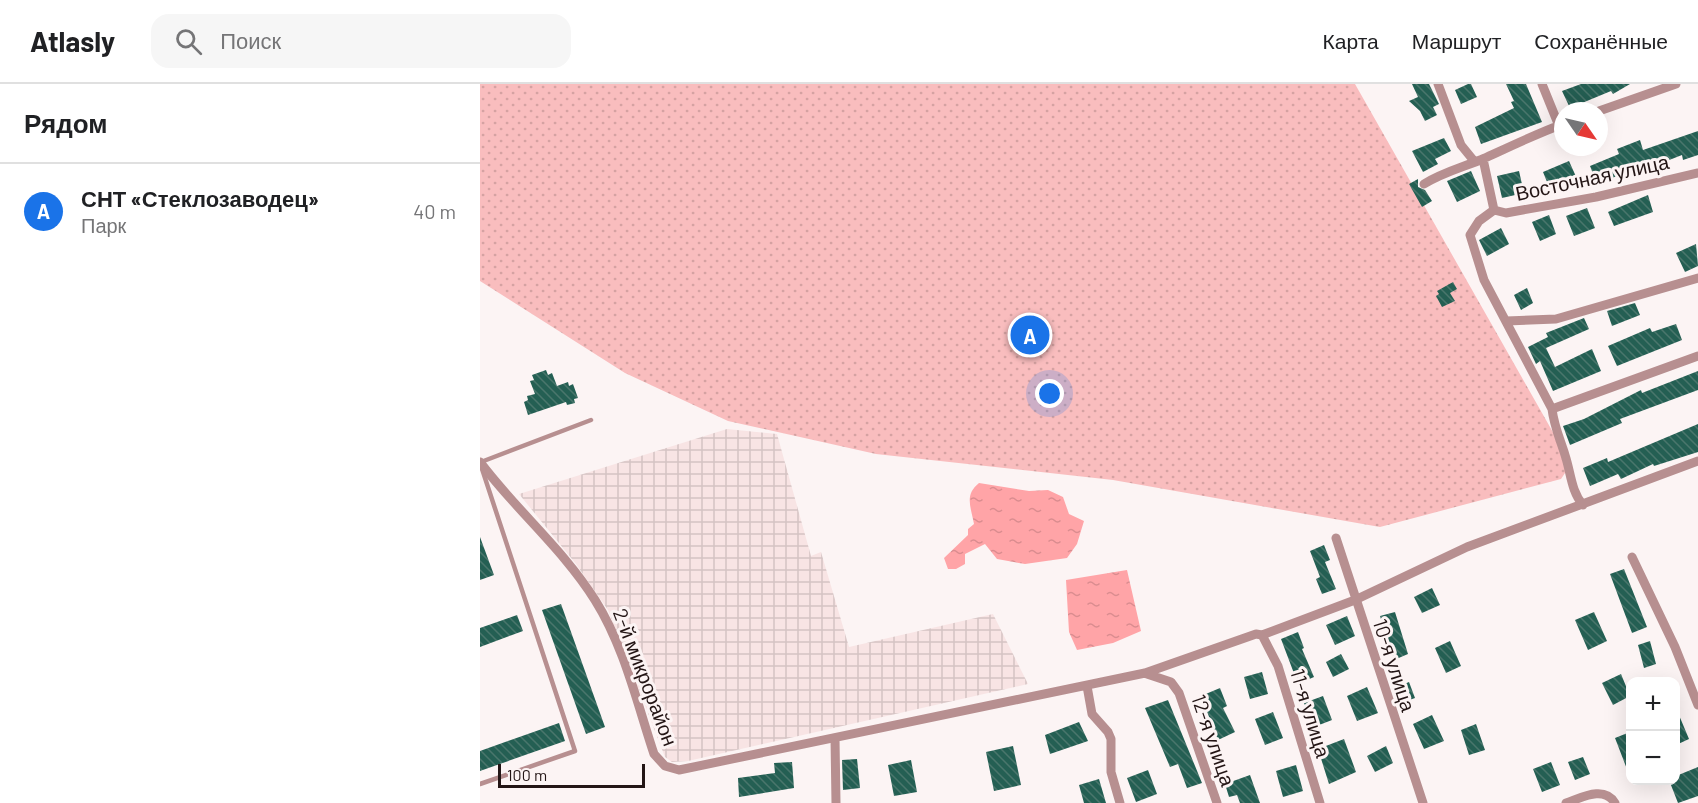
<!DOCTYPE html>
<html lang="ru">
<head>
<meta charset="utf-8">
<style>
  :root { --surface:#fff; --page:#f6f6f6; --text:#202124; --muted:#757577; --line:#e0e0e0; --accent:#1a73e8 }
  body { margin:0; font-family:Barlow,sans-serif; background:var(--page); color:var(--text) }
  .controls { position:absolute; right:18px; bottom:18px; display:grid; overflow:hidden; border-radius:12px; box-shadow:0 6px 24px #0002 }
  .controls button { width:54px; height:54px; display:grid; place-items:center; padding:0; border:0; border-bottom:2px solid var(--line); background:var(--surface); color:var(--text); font:30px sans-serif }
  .compass { position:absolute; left:1074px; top:18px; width:54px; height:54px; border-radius:50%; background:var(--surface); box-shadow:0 6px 24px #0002; rotate:124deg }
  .scale { position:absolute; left:18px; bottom:15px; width:147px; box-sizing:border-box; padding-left:6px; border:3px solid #231515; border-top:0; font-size:16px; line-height:21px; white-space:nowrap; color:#231515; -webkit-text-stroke:4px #fcf4f4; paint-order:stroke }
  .you { position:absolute; left:570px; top:310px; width:21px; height:21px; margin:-15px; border:4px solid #fff; border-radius:50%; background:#1a73e8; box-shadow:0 0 0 9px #1a73e833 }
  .badge { display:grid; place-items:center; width:39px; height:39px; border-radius:50%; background:var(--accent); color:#fff; font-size:20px; font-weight:700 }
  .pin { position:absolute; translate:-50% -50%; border:3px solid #fff; box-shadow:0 2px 6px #0006 }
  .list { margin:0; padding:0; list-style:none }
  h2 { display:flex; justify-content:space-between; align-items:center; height:78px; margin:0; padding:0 24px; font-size:26px }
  h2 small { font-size:20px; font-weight:400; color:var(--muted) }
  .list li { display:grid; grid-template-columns:39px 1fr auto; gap:18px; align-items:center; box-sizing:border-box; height:96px; padding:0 24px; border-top:2px solid var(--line) }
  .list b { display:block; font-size:22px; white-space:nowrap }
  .list p { margin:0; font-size:20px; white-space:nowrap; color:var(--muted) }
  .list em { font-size:20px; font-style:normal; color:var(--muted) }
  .icon { flex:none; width:33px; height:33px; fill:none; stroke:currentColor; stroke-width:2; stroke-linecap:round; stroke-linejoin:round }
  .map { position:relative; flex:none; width:1218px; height:719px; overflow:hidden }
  header { display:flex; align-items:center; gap:36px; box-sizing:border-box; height:84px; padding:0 30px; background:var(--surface); border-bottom:2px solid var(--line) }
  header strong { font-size:28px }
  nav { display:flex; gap:33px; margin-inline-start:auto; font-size:21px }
  .search { width:420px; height:54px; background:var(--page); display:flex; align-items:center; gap:15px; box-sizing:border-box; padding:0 21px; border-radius:18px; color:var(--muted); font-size:22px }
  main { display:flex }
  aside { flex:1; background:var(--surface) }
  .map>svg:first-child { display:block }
</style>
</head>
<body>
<header>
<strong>Atlasly</strong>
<div class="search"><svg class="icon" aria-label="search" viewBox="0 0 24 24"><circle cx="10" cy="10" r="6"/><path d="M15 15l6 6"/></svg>Поиск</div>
<nav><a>Карта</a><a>Маршрут</a><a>Сохранённые</a></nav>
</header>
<main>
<aside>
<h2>Рядом<small></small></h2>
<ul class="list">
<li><span class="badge">A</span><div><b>СНТ «Стеклозаводец»</b><p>Парк</p></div><em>40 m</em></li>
</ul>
</aside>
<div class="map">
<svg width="1218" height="719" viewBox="0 0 1218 719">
  <defs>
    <pattern id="industrial-grid" width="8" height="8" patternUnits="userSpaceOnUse" patternTransform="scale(1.5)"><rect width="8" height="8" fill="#f8e4e4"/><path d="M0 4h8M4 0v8" fill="none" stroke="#d4c3c3"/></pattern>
    <pattern id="grass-dots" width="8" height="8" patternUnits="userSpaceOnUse" patternTransform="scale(1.5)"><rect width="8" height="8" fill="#f9bdbe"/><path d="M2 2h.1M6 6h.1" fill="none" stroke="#d5a2a2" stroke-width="1.8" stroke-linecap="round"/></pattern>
    <pattern id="water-ripples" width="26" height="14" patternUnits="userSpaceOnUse" patternTransform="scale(1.5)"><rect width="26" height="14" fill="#ffa4a7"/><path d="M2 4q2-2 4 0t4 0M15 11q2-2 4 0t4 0" fill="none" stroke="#da8c8f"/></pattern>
    <pattern id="building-back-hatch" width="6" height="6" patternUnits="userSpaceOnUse" patternTransform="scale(1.5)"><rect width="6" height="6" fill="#245f53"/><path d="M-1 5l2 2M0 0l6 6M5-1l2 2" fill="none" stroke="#4a766c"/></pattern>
  </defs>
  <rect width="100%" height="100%" fill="#fcf4f4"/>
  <path fill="url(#industrial-grid)" d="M247,345L297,350L331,472L341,468L369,563L513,530L548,600L208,677L192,678L185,673L128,526L96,480L39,410Z"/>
  <path fill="url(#grass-dots)" d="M0,0H875L1091,380L1081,395L900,443L633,396L396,370L248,337L145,289L0,197Z"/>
  <path fill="url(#water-ripples)" d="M499,399L549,407L568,406L583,413L589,430L604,437L597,460L587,474L545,480L517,475L505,460L485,470V480L476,485H468L464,474L488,451V445L494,440C491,423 484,411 499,399Z
    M647,486L661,547L633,559L597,566L589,548L586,496Z"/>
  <path fill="url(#building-back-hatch)" d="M932,0H949L959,20L953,23L957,31L945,37L940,27L929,17L938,13Z
    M988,0H991L997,13L981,20L975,6Z
    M1026,0H1046L1062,38L1001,60L995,43L1034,24L1031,18L1034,17Z
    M1101,0H1150L1133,10L1131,7L1090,24L1082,7Z
    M1218,47V71L1203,76L1202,71L1174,82L1172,78L1117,100L1110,82L1139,70L1137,65L1160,56L1163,66Z
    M964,54L971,67L955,75L958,80L943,88L932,67Z
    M1089,77L1098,97L1071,108L1063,88Z
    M991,87L1000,107L977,118L967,97Z
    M1039,87L1044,109L1022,114L1017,92Z
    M938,95V103L945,106L952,117L942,123L929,100Z
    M1168,111L1173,128L1134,142L1128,128Z
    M1107,124L1115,144L1094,152L1086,132Z
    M1069,131L1076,150L1060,157L1052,138Z
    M1021,144L1029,160L1007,172L999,156Z
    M1216,160L1218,182L1205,188L1196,169Z
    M973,198L977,205L970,209L975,217L962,223L956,212L959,210L957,207Z
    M1047,204L1053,219L1041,226L1034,211Z
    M1155,219L1160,231L1132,242L1127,227Z
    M1104,234L1109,245L1066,264L1075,283L1112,265L1121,287L1073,307L1060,277L1056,280L1048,263L1068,253L1066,249Z
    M1196,240L1202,256L1137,282L1128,262L1170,244L1172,248Z
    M66,286L68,291L72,289L77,302L88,298L89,302L93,300L98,314L94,315L95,319L87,321L86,318L48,331L44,318L48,316L47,312L55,310L50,297L54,296L52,291Z
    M1218,287V306L1140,335L1142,339L1090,361L1083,342L1104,335L1161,306L1162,309Z
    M1218,340V368L1174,382L1173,380L1141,395L1138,390L1110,402L1103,384L1127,374L1128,378Z
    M0,453L14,491L0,496Z
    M844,461L850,476L845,478L856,505L842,510L836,495L840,493L830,467Z
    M1144,485L1167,543L1152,549L1130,490Z
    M952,504L960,521L942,529L934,513Z
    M81,520L125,643L106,650L62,526Z
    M915,528L928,570L914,576L900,532Z
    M1114,528L1127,557L1108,566L1095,536Z
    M37,531L43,547L0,563V544Z
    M867,532L875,552L855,561L846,541Z
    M818,548L824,564L822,565L834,593L818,600L801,555Z
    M970,557L981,582L966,589L955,564Z
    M1170,557L1176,580L1164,584L1158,561Z
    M861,570L869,585L853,593L846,578Z
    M782,588L788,610L770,615L764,593Z
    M1141,590L1150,612L1133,621L1122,599Z
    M929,598L935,614L921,619L915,604Z
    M887,603L898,629L877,637L867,612Z
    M740,604L747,622L743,624L755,648L738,656L721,612Z
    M843,612L852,636L834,643L824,619Z
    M688,616L722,699L707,704L698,680L690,683L665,624Z
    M1196,624L1209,655L1196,661Z
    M793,628L803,654L785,661L775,635Z
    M952,631L964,657L944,665L933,640Z
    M599,638L608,657L570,670L565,651Z
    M79,639L85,657L0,687V667Z
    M996,640L1005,666L989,671L981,646Z
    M1150,648V693L1135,654Z
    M864,655L876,688L849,700L838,665Z
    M533,662L541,701L514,707L506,668Z
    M906,662L913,679L895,688L887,672Z
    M1103,673L1110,690L1095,696L1088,678Z
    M377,675L380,704L363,706L362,676Z
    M431,676L437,708L414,712L408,681Z
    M312,678L314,704L259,713L258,694L295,689L294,679Z
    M1071,678L1080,701L1062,708L1053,685Z
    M816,681L823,707L803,713L796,687Z
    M1218,683V712L1198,719L1189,696H1196V692Z
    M668,686L677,710L656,718L647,694Z
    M770,691L780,719H760L757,711L749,713L745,700Z
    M619,695L626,719H604L599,701Z"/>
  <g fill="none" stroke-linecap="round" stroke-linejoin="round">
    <path stroke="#b78f90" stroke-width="4.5" d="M1,378L111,336
      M0,700L95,667L2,385"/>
    <path stroke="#b78f90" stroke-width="9" d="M958,0L981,61L994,77
      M1062,0L1079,42
      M1119,27L1196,0
      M1003,75L1014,126L999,137L990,151L1004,196L1072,325C1074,342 1080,355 1085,371C1091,389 1091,407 1103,421
      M944,100C963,88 984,83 1005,74C1031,62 1056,50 1083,40
      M1014,126L1026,129L1116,113L1218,89
      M1026,237L1076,235L1218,194
      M1072,325L1218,272
      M0,378C36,426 83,465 115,516C144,562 157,619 174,670L185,682L199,686L665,589L776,550L782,551L875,516L987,463L1218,377
      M856,454L943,719
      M1152,473L1195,563L1218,621
      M782,551L798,582L840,719
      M667,590L691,598L699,609L737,719
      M607,602L612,630L628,648L631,655V688L640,719
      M355,654L356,719
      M1086,719C1101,714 1124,701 1135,719"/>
  </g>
  <g text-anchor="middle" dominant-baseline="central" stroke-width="6" stroke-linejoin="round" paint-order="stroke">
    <g font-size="20" fill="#231515" stroke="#fcf4f4">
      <text transform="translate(1112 93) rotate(-12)">Восточная улица</text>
      <text transform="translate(915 581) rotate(72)">10-я улица</text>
      <text transform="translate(166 593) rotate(69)">2-й микрорайон</text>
      <text transform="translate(831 629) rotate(73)">11-я улица</text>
      <text transform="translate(734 656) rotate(71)">12-я улица</text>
    </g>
  </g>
</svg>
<div class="controls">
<button>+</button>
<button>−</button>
</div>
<svg class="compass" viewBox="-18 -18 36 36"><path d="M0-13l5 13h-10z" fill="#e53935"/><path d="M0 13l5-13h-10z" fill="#757577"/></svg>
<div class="scale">100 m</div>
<div class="you"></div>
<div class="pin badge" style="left:550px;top:251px">A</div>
</div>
</main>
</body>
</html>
